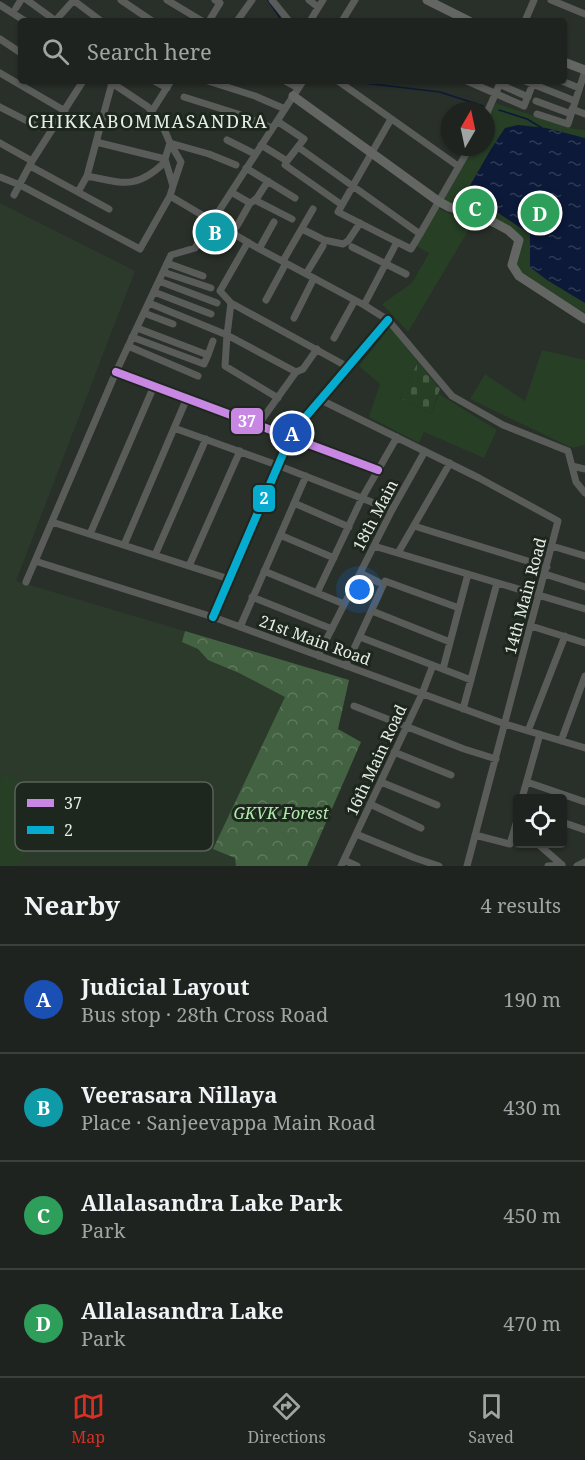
<!DOCTYPE html>
<html lang="en">
<head>
<meta charset="utf-8">
<style>
  :root { --surface:#1f231f; --page:#2c2f2c; --text:#f1f3f6; --muted:#a1a4a4; --line:#3c403d; --accent:#d93025 }
  body { margin:0; font-family:"Noto Serif",serif; background:var(--page); color:var(--text) }
  .controls { position:absolute; right:18px; bottom:18px; display:grid; overflow:hidden; border-radius:6px; box-shadow:0 2px 4px #0004 }
  .controls button { width:54px; height:54px; display:grid; place-items:center; padding:0; border:0; border-bottom:2px solid var(--line); background:var(--surface); color:var(--text); font:30px sans-serif }
  .compass { position:absolute; left:441px; top:102px; width:54px; height:54px; border-radius:50%; background:var(--surface); box-shadow:0 2px 4px #0004; rotate:9deg }
  .you { position:absolute; left:360px; top:590px; width:21px; height:21px; margin:-15px; border:4px solid #fff; border-radius:50%; background:#1a73e8; box-shadow:0 0 0 9px #1a73e833 }
  .badge { display:grid; place-items:center; width:39px; height:39px; border-radius:50%; background:var(--accent); color:#fff; font-size:20px; font-weight:700 }
  .pin { position:absolute; translate:-50% -50%; border:3px solid #fff; box-shadow:0 2px 6px #0006 }
  .list { margin:0; padding:0; list-style:none }
  h2 { display:flex; justify-content:space-between; align-items:center; height:78px; margin:0; padding:0 24px; font-size:26px }
  h2 small { font-size:20px; font-weight:400; color:var(--muted) }
  .list li { display:grid; grid-template-columns:39px 1fr auto; gap:18px; align-items:center; box-sizing:border-box; height:108px; padding:0 24px; border-top:2px solid var(--line) }
  .list b { display:block; font-size:22px; white-space:nowrap }
  .list p { margin:0; font-size:20px; white-space:nowrap; color:var(--muted) }
  .list em { font-size:20px; font-style:normal; color:var(--muted) }
  .icon { flex:none; width:33px; height:33px; fill:none; stroke:currentColor; stroke-width:2; stroke-linecap:round; stroke-linejoin:round }
  .map { position:relative; flex:none; width:585px; height:866px; overflow:hidden }
  .search { position:absolute; background:var(--surface); box-shadow:0 2px 4px #0004; left:18px; right:18px; top:18px; height:66px; display:flex; align-items:center; gap:15px; box-sizing:border-box; padding:0 21px; border-radius:6px; color:var(--muted); font-size:22px }
  .sheet { height:510px; background:var(--surface) }
  nav { display:flex; justify-content:space-around; align-items:center; box-sizing:border-box; height:84px; border-top:2px solid var(--line); background:var(--surface); font-size:16px; color:var(--muted) }
  nav a { display:grid; justify-items:center; gap:3px }
  nav .on { color:var(--accent) }
  .map>svg:first-child { display:block }
</style>
</head>
<body>
<div class="map">
<svg width="585" height="866" viewBox="0 0 585 866">
  <defs>
    <pattern id="forest-crowns" width="20" height="18" patternUnits="userSpaceOnUse" patternTransform="scale(1.5)"><rect width="20" height="18" fill="#436241"/><path d="M2 6a3 3 0 1 1 6 0M12 15a3 3 0 1 1 6 0" fill="none" stroke="#5e795c"/></pattern>
    <pattern id="cemetery-stones" width="16" height="16" patternUnits="userSpaceOnUse" patternTransform="scale(1.5)"><rect width="16" height="16" fill="#263f25"/><path d="M2 7V4a2 2 0 0 1 4 0v3zM10 15v-3a2 2 0 0 1 4 0v3z" fill="#465b44"/></pattern>
    <pattern id="water-ripples" width="26" height="14" patternUnits="userSpaceOnUse" patternTransform="scale(1.5)"><rect width="26" height="14" fill="#0c1938"/><path d="M2 4q2-2 4 0t4 0M15 11q2-2 4 0t4 0" fill="none" stroke="#2f3b55"/></pattern>
  </defs>
  <rect width="100%" height="100%" fill="#292f29"/>
  <path fill="#2c3a2c" d="M0,203L135,271L16,581L349,680L338,729L361,742L307,866H0Z"/>
  <path fill="#263f25" d="M495,103L574,129L585,130V313L521,273L515,265L522,237L443,200L472,147H486V120Z
    M438,208L452,215L474,221L408,332L382,304L412,283L429,253L416,246Z
    M390,327L418,362L400,398L431,414L439,394L497,430L484,458L424,432L419,443L369,417L380,384L359,366Z
    M542,350L585,360V445L572,448L470,399L485,374L525,401Z
    M5,774L54,800L19,866H0V781Z"/>
  <path fill="url(#forest-crowns)" d="M185,631L349,680L338,729L361,742L307,866H236L235,858L213,849L285,697L239,673L208,660L198,649L182,642Z"/>
  <path fill="url(#cemetery-stones)" d="M418,362L440,389L431,414L400,398Z"/>
  <path fill="url(#water-ripples)" d="M518,125L546,128L585,138V303L547,280L530,267V234L483,203L468,189L491,149L505,128Z"/>
  <g fill="none" stroke-linecap="round" stroke-linejoin="round">
    <path stroke="#0c1938" stroke-width="1.5" d="M268,0L282,21
      M347,81L440,92L483,106
      M499,110L527,119L542,128"/>
    <path stroke="#5a5c5a" stroke-width="7" d="M27,0L56,21
      M73,0L101,21
      M121,0L152,21
      M167,0L202,21
      M272,0L289,21
      M309,0L318,7
      M551,0L585,14
      M0,5L25,21
      M16,8L21,0
      M55,21L74,0
      M209,21L220,3L215,0
      M237,21L252,0
      M310,21L323,0
      M342,21L355,0
      M525,21L534,0
      M0,39L21,53
      M0,73L65,111
      M109,81L148,107L164,129L170,143L165,159L173,186L170,196
      M154,81L167,88
      M208,81L255,96L285,109
      M285,81L298,88
      M338,81L458,166
      M467,81L524,106L534,81
      M525,81L575,101
      M562,81L579,88
      M112,83L87,176C123,183 136,190 165,162
      M499,84L528,97
      M184,97L238,114L272,128
      M536,101L571,114
      M0,107L39,127
      M572,109L585,114
      M152,111L171,81
      M537,114L568,124L585,71
      M486,115L501,81
      M277,121L304,139L287,161
      M227,140L255,154
      M96,142L165,159
      M0,143L32,161
      M170,143L209,154L236,165
      M170,143L181,162L173,186
      M261,145L287,161L285,165L342,205
      M298,147L420,234L470,147
      M30,166L109,209
      M246,168L295,198
      M0,177L20,185L140,249L170,196L254,246L364,305L388,320L452,396L503,425L568,451L576,482L585,493
      M78,192L87,176
      M231,192L250,203L237,226
      M14,195L32,161L83,81
      M255,200L292,219
      M252,202L257,198L268,181
      M302,229L324,240L343,244L348,241L360,223
      M248,242L220,291L231,303L227,335L296,372
      M397,242L411,249L420,234
      M352,247L406,274
      M259,249L274,222
      M283,261L313,209
      M167,263L203,276
      M163,272L211,288
      M306,274L323,246
      M159,281L217,303
      M154,292L211,314
      M266,300L286,263
      M149,303L227,335L225,366L278,398
      M231,303L348,367
      M364,305L397,242L338,212L391,119
      M144,313L173,324
      M294,318L314,278
      M137,328L208,355L213,341
      M132,337L204,364L208,355
      M334,338L355,300
      M128,346L198,376
      M116,372L378,470
      M321,400L479,478L558,521L467,866
      M258,425L296,372L303,369L317,349
      M174,428L277,465L392,510
      M572,466L585,469
      M294,503L349,527
      M52,522L229,579
      M414,526L547,567
      M90,534L154,386
      M280,535L334,558
      M124,545L187,398
      M374,546L585,609
      M552,546L585,556
      M398,553L450,463
      M155,555L206,439
      M35,561L213,617L505,724L585,748
      M189,566L240,451
      M264,571L344,604
      M360,573L378,582
      M545,574L585,587
      M26,582L116,372L171,255L195,248L303,81
      M317,593L362,498L397,437
      M252,597L332,629
      M372,611L450,642
      M213,617L292,433L388,320
      M531,626L585,643
      M240,627L306,476
      M360,637L471,680
      M318,656L392,510L425,451
      M346,666L385,581L459,608
      M443,669L468,574
      M354,706L464,749L496,759
      M463,709L497,583
      M528,731L565,636
      M561,741L585,676
      M394,752L451,775
      M381,782L437,805
      M527,782L585,802
      M522,798L540,734
      M370,804L421,828
      M562,822L585,830
      M356,834L415,858L439,866
      M475,835L510,844L518,817
      M538,844L562,865
      M344,860L357,866
      M341,866L422,694L433,665
      M548,866L562,865
      M577,866L585,862"/>
    <path stroke="#646664" stroke-width="9" d="M427,0L469,21
      M564,62L585,70
      M293,96L438,201L449,207L484,217L508,230L519,240L512,265L519,276L585,319"/>
    <g stroke="#1e271d" stroke-width="12">
      <path id="bus-1" d="M116,372L378,470"/>
    </g>
    <g stroke="#1e271d" stroke-width="12">
      <path id="bus-2" d="M213,617L292,433L388,320"/>
    </g>
    <use href="#bus-1" stroke="#c787e3" stroke-width="8"/>
    <use href="#bus-2" stroke="#06acd0" stroke-width="8"/>
  </g>
  <g text-anchor="middle" dominant-baseline="central" stroke-width="6" stroke-linejoin="round" paint-order="stroke">
    <g font-size="16" fill="#e6ede5" stroke="#1e271d">
      <text transform="translate(375 515) rotate(-62)">18th Main</text>
      <text transform="translate(525 596) rotate(-75)">14th Main Road</text>
      <text transform="translate(315 640) rotate(20)">21st Main Road</text>
      <text transform="translate(376 760) rotate(-65)">16th Main Road</text>
    </g>
    <g font-size="16" font-style="italic" fill="#b2ebae" stroke="#1e271d">
      <text x="281" y="813">GKVK Forest</text>
    </g>
    <g font-size="18" letter-spacing="1.5" fill="#e6ede5" stroke="#1e271d">
      <text x="148" y="121">CHIKKABOMMASANDRA</text>
    </g>
  </g>
  <rect x="15" y="782" width="198" height="69" rx="9" fill="#1e271d" stroke="#5a6259" stroke-width="1.5"/>
  <rect x="27" y="799" width="27" height="8" fill="#c787e3"/>
  <rect x="27" y="826" width="27" height="8" fill="#06acd0"/>
  <g font-size="16" fill="#e6ede5">
    <text x="64" y="809">37</text>
    <text x="64" y="836">2</text>
  </g>
  <g stroke="#1e271d" stroke-width="2">
    <rect x="230" y="407" width="34" height="28" rx="6" fill="#c787e3"/>
    <rect x="252" y="484" width="24" height="29" rx="6" fill="#06acd0"/>
  </g>
  <g font-size="16" text-anchor="middle" font-weight="bold" fill="#fff">
    <text x="247" y="427">37</text>
    <text x="264" y="504">2</text>
  </g>
</svg>
<div class="controls">
<button><svg class="icon" aria-label="locate" viewBox="0 0 24 24"><circle cx="12" cy="12" r="6"/><path d="M12 2v4M12 18v4M2 12h4M18 12h4"/></svg></button>
</div>
<svg class="compass" viewBox="-18 -18 36 36"><path d="M0-13l5 13h-10z" fill="#e53935"/><path d="M0 13l5-13h-10z" fill="#a1a4a4"/></svg>
<div class="you"></div>
<div class="pin badge" style="left:292px;top:433px;background:#1a4fb4">A</div>
<div class="pin badge" style="left:215px;top:232px;background:#0f9aa8">B</div>
<div class="pin badge" style="left:475px;top:208px;background:#2e9e5b">C</div>
<div class="pin badge" style="left:540px;top:213px;background:#2e9e5b">D</div>
<div class="search"><svg class="icon" aria-label="search" viewBox="0 0 24 24"><circle cx="10" cy="10" r="6"/><path d="M15 15l6 6"/></svg>Search here</div>
</div>
<section class="sheet">
<h2>Nearby<small>4 results</small></h2>
<ul class="list">
<li><span class="badge" style="background:#1a4fb4">A</span><div><b>Judicial Layout</b><p>Bus stop · 28th Cross Road</p></div><em>190 m</em></li>
<li><span class="badge" style="background:#0f9aa8">B</span><div><b>Veerasara Nillaya</b><p>Place · Sanjeevappa Main Road</p></div><em>430 m</em></li>
<li><span class="badge" style="background:#2e9e5b">C</span><div><b>Allalasandra Lake Park</b><p>Park</p></div><em>450 m</em></li>
<li><span class="badge" style="background:#2e9e5b">D</span><div><b>Allalasandra Lake</b><p>Park</p></div><em>470 m</em></li>
</ul>
</section>
<nav>
<a class="on"><svg class="icon" aria-label="map" viewBox="0 0 24 24"><path d="M3 6l6-2 6 2 6-2v14l-6 2-6-2-6 2zM9 4v14M15 6v14"/></svg>Map</a>
<a><svg class="icon" aria-label="directions" viewBox="0 0 24 24"><path d="M12 3l9 9-9 9-9-9zM9 14v-3h6M13 9l2 2-2 2"/></svg>Directions</a>
<a><svg class="icon" aria-label="saved" viewBox="0 0 24 24"><path d="M7 4h10v16l-5-4-5 4z"/></svg>Saved</a>
</nav>
</body>
</html>
